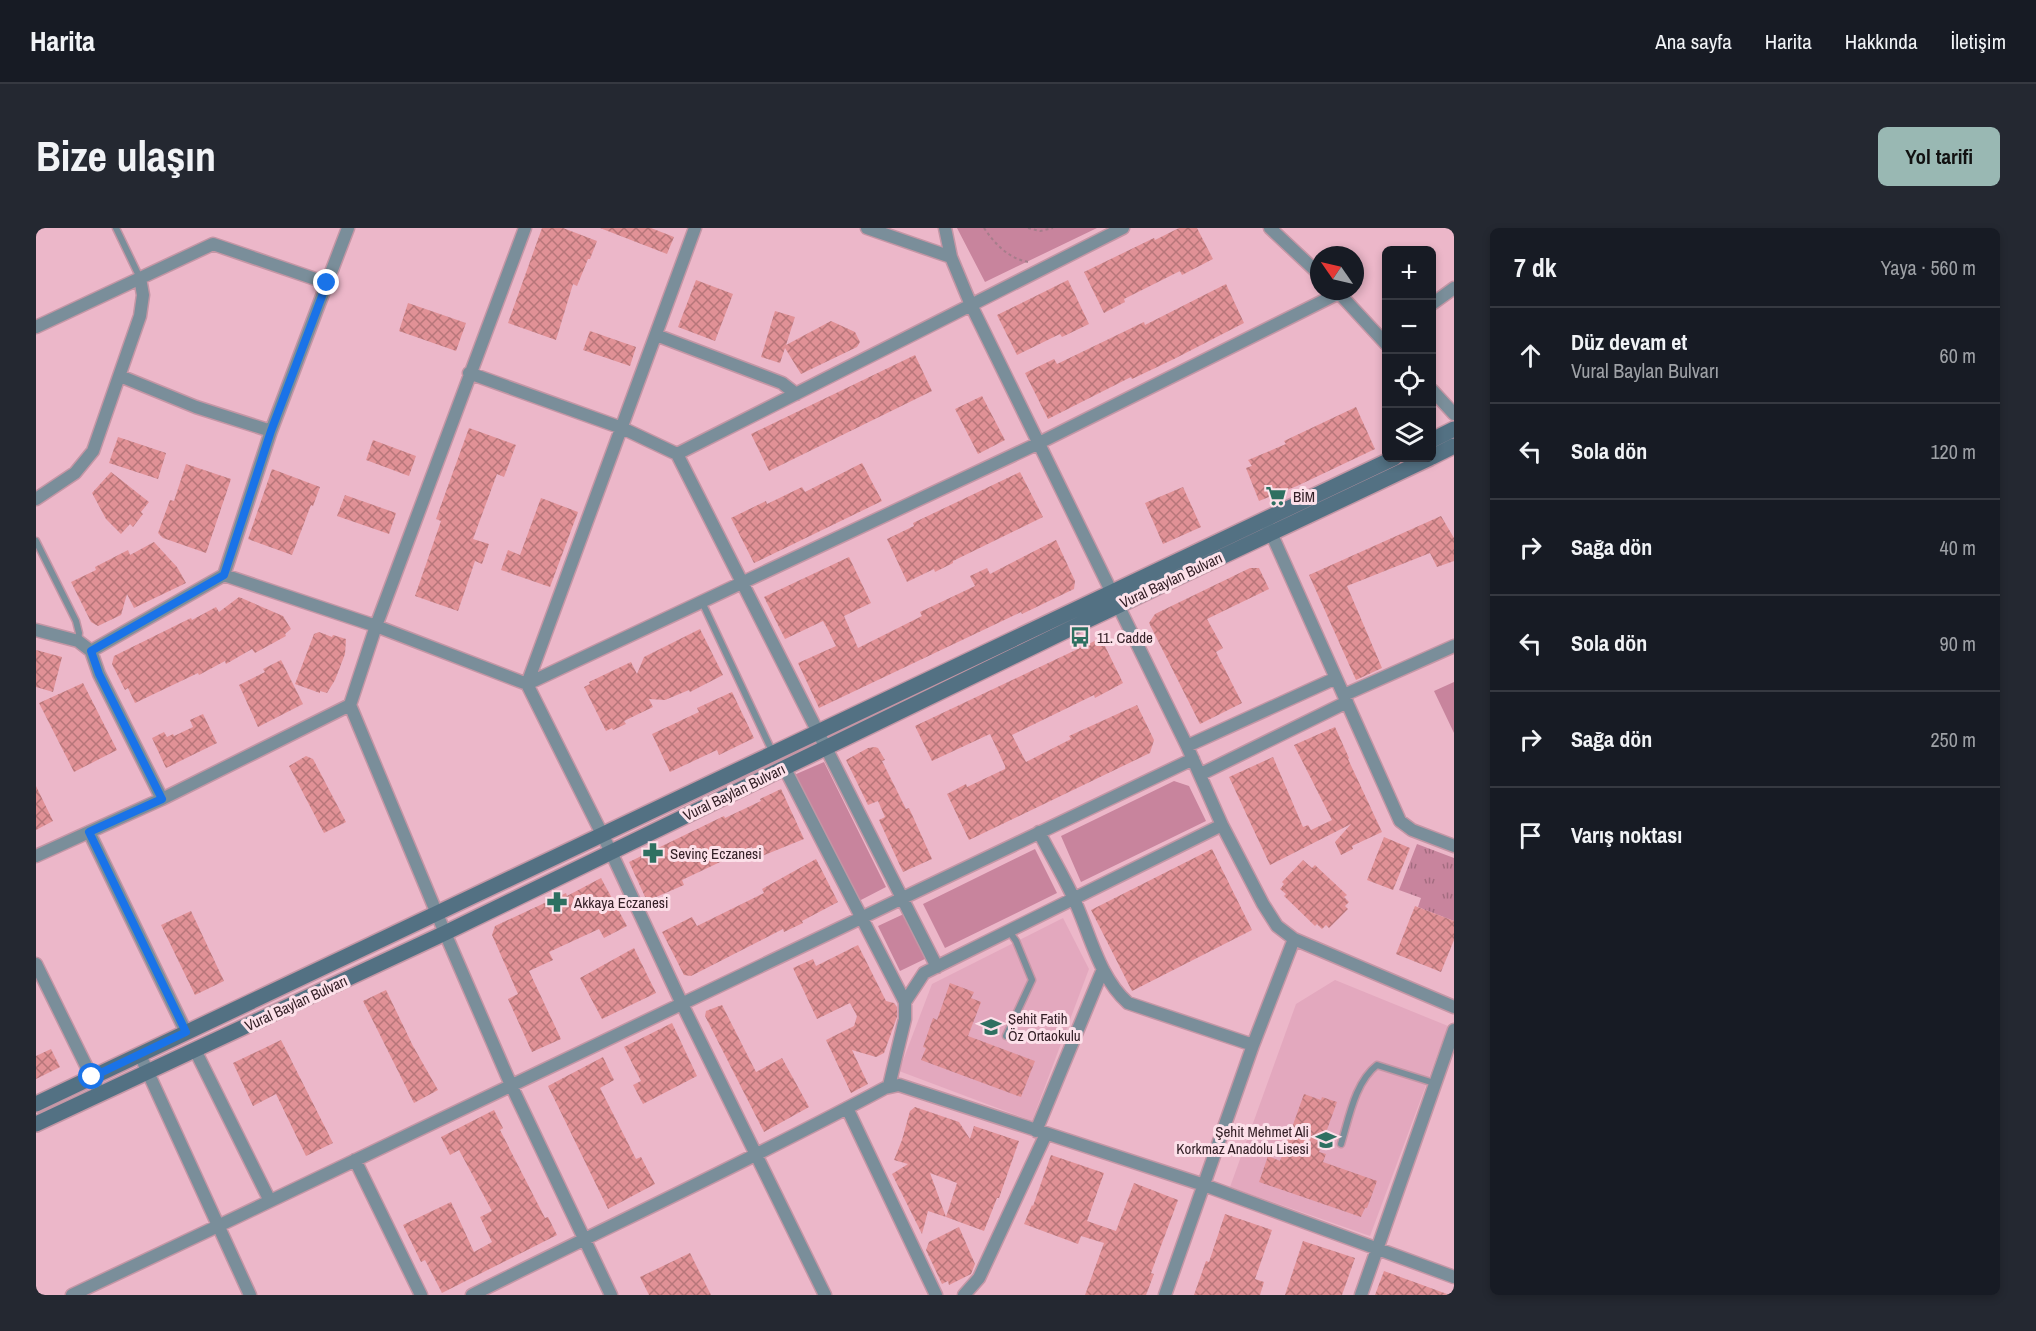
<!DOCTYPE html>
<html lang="tr">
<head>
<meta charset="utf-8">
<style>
  :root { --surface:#171b24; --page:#242831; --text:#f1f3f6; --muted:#9ea1a6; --line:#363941; --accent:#99b8b3 }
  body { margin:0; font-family:"Archivo Narrow",sans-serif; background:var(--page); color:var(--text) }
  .controls { position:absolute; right:18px; top:18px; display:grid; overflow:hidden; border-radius:9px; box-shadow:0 3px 9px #0003 }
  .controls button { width:54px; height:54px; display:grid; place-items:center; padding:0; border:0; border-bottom:2px solid var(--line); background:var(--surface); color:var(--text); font:30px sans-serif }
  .compass { position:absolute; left:1274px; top:18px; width:54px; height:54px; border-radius:50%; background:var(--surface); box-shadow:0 3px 9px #0003; rotate:304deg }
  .stop { position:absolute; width:18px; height:18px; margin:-14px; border:4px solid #1a73e8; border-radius:50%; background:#fff }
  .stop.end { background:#1a73e8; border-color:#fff; box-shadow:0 2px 6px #0008 }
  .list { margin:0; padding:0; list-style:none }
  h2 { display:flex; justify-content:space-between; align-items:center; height:78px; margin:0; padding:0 24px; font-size:26px }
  h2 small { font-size:20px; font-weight:400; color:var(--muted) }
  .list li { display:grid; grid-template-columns:39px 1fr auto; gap:18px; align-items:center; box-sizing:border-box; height:96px; padding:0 24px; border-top:2px solid var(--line) }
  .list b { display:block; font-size:22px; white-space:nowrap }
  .list p { margin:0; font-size:20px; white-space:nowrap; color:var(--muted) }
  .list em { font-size:20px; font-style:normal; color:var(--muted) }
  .icon { flex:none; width:33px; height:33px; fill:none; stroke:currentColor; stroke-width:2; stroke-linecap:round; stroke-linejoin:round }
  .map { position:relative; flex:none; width:1418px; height:1067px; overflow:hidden; border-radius:9px }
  header { display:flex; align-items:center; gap:36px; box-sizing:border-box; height:84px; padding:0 30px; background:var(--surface); border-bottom:2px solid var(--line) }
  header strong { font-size:28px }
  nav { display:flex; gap:33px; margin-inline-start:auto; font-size:21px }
  .intro { display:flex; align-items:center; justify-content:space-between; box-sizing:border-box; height:144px; padding:0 36px }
  h1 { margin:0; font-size:42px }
  .button { padding:15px 27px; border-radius:9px; background:var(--accent); color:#111; font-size:21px; font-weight:700 }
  main { display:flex; gap:36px; padding:0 36px }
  aside { flex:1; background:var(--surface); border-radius:9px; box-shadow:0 3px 9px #0003 }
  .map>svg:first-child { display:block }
</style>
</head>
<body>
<header>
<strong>Harita</strong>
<nav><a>Ana sayfa</a><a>Harita</a><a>Hakkında</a><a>İletişim</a></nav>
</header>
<div class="intro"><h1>Bize ulaşın</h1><a class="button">Yol tarifi</a></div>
<main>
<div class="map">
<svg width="1418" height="1067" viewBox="0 0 1418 1067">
  <defs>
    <pattern id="grass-tufts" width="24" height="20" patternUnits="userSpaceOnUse" patternTransform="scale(1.5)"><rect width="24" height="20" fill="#c8849d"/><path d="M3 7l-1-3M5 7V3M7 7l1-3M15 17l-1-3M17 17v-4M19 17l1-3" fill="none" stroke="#a36c80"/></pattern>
    <pattern id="building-cross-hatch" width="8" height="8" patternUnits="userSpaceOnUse" patternTransform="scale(1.5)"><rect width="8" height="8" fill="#e19196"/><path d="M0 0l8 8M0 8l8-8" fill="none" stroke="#b7767a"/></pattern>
  </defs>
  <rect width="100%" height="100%" fill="#ecb7c9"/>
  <path fill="#e3a8be" d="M1027,690L1053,741L996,893L863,843L896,756Z
    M1299,752L1412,798L1334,1008L1194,959L1260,776Z"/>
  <path fill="url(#grass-tufts)" d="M1381,616L1418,630V693L1382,679L1385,670L1363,662Z"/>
  <path fill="#c8849d" d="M921,0H1061L949,54Z
    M1418,454V505L1398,463Z
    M788,534L850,659L823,673L758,547Z
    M1138,553L1153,558L1170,593L1045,654L1025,608Z
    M999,621L1021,665L909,720L887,676Z
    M872,684L893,729L864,743L842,698Z"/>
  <path fill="url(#building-cross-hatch)" d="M506,0H527L561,13L554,31H552L541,58L537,56L520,112L472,95Z
    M564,0H615L638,9L631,26Z
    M1143,0H1161L1177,31L1146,47L1144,43L1088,71L1089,74L1068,85L1048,44L1118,10L1119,12Z
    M660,52L697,66L679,113L642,99Z
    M1032,52L1053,96L1026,109L1024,106L981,127L961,87Z
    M1190,56L1208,95L1138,131L1096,151L1095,149L1012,191L989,145L1018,131L1021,136L1108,94L1109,97Z
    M372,75L430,95L420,123L363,103Z
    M739,83L759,89L750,117L795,93L819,104L824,114L821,119L765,146L749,120L744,135L725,129Z
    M554,103L600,119L594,138L547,122Z
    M879,127L896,163L733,243L715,206Z
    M946,168L969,212L942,226L919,181Z
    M1320,179L1339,221L1261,258L1223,273L1210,240L1216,238L1212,232L1250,216L1248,213Z
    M433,200L480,217L468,249L461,246L437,311L453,316L446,336L439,333L422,383L379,368L405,293L400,291Z
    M82,209L130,225L122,251L73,235Z
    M337,212L380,228L373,248L330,232Z
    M826,235L846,273L718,335L695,290L730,273L731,276L766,259L769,264Z
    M150,236L195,251L170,325L127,310L122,305L134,272L138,273Z
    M236,241L284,259L277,278L275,277L256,327L212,311Z
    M75,244L113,274L105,284L107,286L97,299L94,296L85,306L70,291L56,265Z
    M984,244L1007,289L917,333V335L899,344L898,341L871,354L851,311L878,298L877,295Z
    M1147,259L1165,299L1127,316L1109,275Z
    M309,267L360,285L353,306L301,288Z
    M505,270L542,284L514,359L465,342L472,322L484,327Z
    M1405,288L1418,310V333L1401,339L1394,325L1311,358L1346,440L1320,452L1273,347Z
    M1020,312L1039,353L1038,361L986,386L985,384L783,480L762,435L800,418L791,400L787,393L749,411L728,369L813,329L835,375L808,388L822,420L886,388L884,384L939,358L934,348L951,340L954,346Z
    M118,314L141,339L150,355L98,380L91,366L85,387L62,398L55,394L35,354L60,342L59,339L92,322L94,327Z
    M1214,340H1223L1233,361L1171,391L1187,420L1180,424L1206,475L1164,496L1113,395L1119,386Z
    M203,369L247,388L255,401L249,406L250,408L219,425L216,421L190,436L189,433L163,447L162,445L99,475L92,460L89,462L76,436L78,428L155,390L156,392L180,379L183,384Z
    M664,401L687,447L654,464L653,462L629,472L613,471L617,479L588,493L590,496L577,502L576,500L570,503L548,459L554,456L553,454L595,434L601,446L608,429Z
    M283,404L296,409L297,407L310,411L309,426L299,452L291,465L284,463V465L259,456L278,406Z
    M1065,410L1087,455L1059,470L1058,467L976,507L990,534L1035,511L1033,508L1101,477L1118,512L1114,525L933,612L911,566L930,556L931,559L969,541V538L954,506L896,533L879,498Z
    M0,422L26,429L17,464L0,459Z
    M245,432L267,476L222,499L203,457L229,444L227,441Z
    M47,455L81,522L38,544L3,475Z
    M696,464L718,510L683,527L681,522L634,544L616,506L663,484L661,480Z
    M167,486L181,515L130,540L116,510L128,504L131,509L137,506L138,508L157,499L154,492Z
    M1299,499L1313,530L1312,531L1346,604L1316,618L1317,621L1305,627L1299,614L1315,596L1234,637L1193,549L1237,529L1267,599L1272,597L1275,602L1296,592L1258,517Z
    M839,519L842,520L849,532L846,533L870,581L873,580L896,631L867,644L843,592L849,589L842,573L832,577L810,532L832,520Z
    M270,528L277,531L310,594L288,605L253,538Z
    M0,558L17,593L0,602Z
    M745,561L768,611L721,630L716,619L646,652L648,657L611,673L593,634L688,588L689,590L725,573L724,571Z
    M1348,609L1374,620L1357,662L1331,652Z
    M1176,621L1216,702L1096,763L1055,682Z
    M780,631L802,674L766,693L767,695L748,704L747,701L655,748L648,747L626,704L656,689L661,698L728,665L726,661Z
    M1267,632L1276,640L1279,637L1311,667L1308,669L1313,674L1309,678L1312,681L1293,700L1290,697L1286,701L1281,696L1279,698L1248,668L1250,666L1244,661L1248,656L1246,654Z
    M565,650L591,698L568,710L563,701L513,724L517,732L493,743L525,811L496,824L472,771L482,766L456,707L459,698L530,665L531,668Z
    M1379,678L1418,693V712L1405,744L1360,726Z
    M155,683L188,753L159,767L125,697Z
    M822,717L850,773L858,775L861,779V789L848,825L840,829L816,822L832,856L815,865L790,812L818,798L821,788L814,775L781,791L757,740L777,731L780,738Z
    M598,720L620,765L566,791L544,750Z
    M914,755L938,764L935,770L945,774L932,808L999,833L985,869L885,832L890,820L887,819L897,790L901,792Z
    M350,762L377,818L402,862L378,875L327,773Z
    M686,777L720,844L746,830L773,879L728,904L669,788L670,783Z
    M636,795L661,848L607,876L597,857L605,853L588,819Z
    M245,812L297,915L270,928L240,866L217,878L197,835Z
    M15,821L24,839L0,851V828Z
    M567,829L578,852L564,860L600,931L605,929L619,956L572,981L512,858Z
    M1268,866L1285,872L1286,869L1301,874L1283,924L1290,926L1287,934L1341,953L1331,980H1329L1325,989L1223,954L1232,928L1244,933Z
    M879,879L923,894L934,911L938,898L983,913L963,970H961L948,1003L910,989L921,955L894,945L910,989L892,983L886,1006L856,946L872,936L858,932L866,912L874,883Z
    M458,882L467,900L464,902L509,990L512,989L521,1007L406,1065L389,1032L385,1034L367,997L415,974L438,1024L456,1014L444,989L456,983L423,922L414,927L405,909Z
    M1015,927L1068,945L1051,993L1080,1003L1098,955L1142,972L1115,1045L1118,1046L1110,1067H1049L1068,1015L1045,1008L1042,1016L988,996L996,977L997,978Z
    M1189,986L1236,1002L1219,1051L1228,1054L1224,1067H1158L1170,1033L1173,1034Z
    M923,999L939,1036L935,1046L913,1057L912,1053L906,1056L890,1022L893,1014Z
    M1267,1013L1319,1030L1306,1067H1249Z
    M654,1025L675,1067H613L604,1049Z
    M1348,1043L1411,1066V1067H1339Z"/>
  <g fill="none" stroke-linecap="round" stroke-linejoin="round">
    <g stroke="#c496a5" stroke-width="9">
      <path id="lane" d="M80,0L104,50
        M0,313L40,393L43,405L42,413
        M666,374L737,525
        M970,808L996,752L980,713L973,703
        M1305,916C1313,890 1319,854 1341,837L1398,855"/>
    </g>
    <g stroke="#c496a5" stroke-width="15">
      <path id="street" d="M831,0L915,29
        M909,0L915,29L935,77L1151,518L1186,597L1227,676L1241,698L1258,711L1418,779
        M1234,0L1283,46
        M1301,63L1350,116
        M1396,76L1418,60
        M0,99L177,16L291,55L312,0
        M620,107L746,155L760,166
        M433,145L586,200L641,226L1087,0
        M84,148L160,179L235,203
        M1396,162L1418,186
        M641,226L901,739
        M0,271L39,245L57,223L104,88L107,67L104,50
        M1232,298L1364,593L1376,602L1418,618
        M188,347L235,203L291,55
        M0,402L42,413L55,423
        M491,456L1003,215L1303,65
        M491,456L659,0
        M1308,467L1418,418
        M314,477L409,705L475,857L575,1067
        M1151,518L1300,450
        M748,539L869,774V791L853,858
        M1165,546L1311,474
        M126,571L63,446L55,423L188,347L340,398L491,456L575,624L646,776L789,1067
        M53,604L150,804
        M1003,604C1014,626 1027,647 1037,669C1054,705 1062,748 1092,775L1217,817
        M0,628L126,571L314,477L340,398L489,0
        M0,736L64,866
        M869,774L888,745L1186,597
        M159,822L234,973
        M104,827L214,1067
        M811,880L900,1067
        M1000,903L1067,741
        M319,932L385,1067
        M36,1067L182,998L1157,531
        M436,1067C573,998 713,933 849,860L863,857L1168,957L1418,1049
        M928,1067L943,1050L1010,906
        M1129,1067L1217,817L1258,711
        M1325,1067L1418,802"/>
    </g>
    <g stroke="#c496a5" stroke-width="18">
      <path id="secondary" d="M1396,212L1418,201
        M1396,229L1418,218
        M0,876L1358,230
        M0,896L409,705L1052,392L1394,230"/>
    </g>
    <path stroke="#a67d8b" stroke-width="2" stroke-dasharray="3 3" stroke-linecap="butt" d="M948,0C959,16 972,30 992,34
      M992,0L1004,3L1017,0"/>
    <use href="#lane" stroke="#7a8e9a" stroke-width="6"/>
    <use href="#street" stroke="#7a8e9a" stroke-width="12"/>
    <use href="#secondary" stroke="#537183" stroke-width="15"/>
  </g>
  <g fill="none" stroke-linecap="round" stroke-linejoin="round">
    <path stroke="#1a73e8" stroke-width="8" d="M56,849L150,804L53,604L126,571L63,446L55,423L188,347L235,203L291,55"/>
  </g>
  <defs>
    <g id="supermarket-bare" transform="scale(1.62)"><path d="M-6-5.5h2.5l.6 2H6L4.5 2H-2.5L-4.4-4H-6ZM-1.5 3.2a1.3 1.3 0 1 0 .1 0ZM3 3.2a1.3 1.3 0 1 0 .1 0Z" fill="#2e7061" stroke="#fce0e9" stroke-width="2.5" paint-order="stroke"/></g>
    <g id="bus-bare" transform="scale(1.62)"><path d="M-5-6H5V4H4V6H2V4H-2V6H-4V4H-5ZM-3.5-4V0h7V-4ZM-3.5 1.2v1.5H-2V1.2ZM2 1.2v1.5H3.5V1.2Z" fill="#2e7061" stroke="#fce0e9" stroke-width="2.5" paint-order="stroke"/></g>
    <g id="pharmacy-bare" transform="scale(1.62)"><path d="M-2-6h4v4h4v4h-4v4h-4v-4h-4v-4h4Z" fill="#2e7061" stroke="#fce0e9" stroke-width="2.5" paint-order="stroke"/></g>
    <g id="school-bare" transform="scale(1.62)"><path d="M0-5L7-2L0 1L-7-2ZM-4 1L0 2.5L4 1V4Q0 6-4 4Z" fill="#2e7061" stroke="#fce0e9" stroke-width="2.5" paint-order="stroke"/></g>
  </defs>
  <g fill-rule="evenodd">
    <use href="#supermarket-bare" x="1240" y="268"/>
    <use href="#bus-bare" x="1044" y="409"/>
    <use href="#pharmacy-bare" x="617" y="625"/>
    <use href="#pharmacy-bare" x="521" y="674"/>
    <use href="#school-bare" x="955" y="799"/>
    <use href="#school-bare" x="1290" y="912"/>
  </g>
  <g text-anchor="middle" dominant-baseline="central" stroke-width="6" stroke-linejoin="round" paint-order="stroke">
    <g font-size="15" fill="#342027" stroke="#fce0e9" text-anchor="start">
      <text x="1257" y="268">BİM</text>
      <text x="1061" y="409">11. Cadde</text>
      <text x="634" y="625">Sevinç Eczanesi</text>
      <text x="538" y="674">Akkaya Eczanesi</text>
      <text x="972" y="790">Şehit Fatih<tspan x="972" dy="17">Öz Ortaokulu</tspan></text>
      <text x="1273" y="903" text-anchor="end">Şehit Mehmet Ali<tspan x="1273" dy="17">Korkmaz Anadolu Lisesi</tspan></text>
    </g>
    <g font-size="15" fill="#342027" stroke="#fce0e9">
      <text transform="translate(1135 352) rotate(-25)">Vural Baylan Bulvarı</text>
      <text transform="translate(698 564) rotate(-26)">Vural Baylan Bulvarı</text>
      <text transform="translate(260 775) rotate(-25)">Vural Baylan Bulvarı</text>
    </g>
  </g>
</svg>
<div class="controls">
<button>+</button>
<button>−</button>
<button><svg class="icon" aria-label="locate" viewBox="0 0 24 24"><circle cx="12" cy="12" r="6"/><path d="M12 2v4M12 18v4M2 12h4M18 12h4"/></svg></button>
<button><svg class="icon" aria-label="layers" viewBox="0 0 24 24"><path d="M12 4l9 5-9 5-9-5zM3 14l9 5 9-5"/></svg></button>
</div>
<svg class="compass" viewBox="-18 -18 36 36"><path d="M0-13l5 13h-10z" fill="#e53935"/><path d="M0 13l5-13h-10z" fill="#9ea1a6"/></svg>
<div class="stop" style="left:56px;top:849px"></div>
<div class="stop end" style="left:291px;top:55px"></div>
</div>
<aside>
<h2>7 dk<small>Yaya · 560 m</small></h2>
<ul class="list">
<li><svg class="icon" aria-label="ahead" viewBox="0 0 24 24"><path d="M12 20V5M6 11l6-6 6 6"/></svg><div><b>Düz devam et</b><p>Vural Baylan Bulvarı</p></div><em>60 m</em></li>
<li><svg class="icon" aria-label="left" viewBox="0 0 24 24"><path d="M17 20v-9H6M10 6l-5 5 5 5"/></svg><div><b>Sola dön</b></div><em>120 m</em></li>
<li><svg class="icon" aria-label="right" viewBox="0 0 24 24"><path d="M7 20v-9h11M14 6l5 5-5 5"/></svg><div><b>Sağa dön</b></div><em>40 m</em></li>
<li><svg class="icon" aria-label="left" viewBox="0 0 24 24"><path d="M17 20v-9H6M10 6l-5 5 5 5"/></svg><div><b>Sola dön</b></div><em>90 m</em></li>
<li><svg class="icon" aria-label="right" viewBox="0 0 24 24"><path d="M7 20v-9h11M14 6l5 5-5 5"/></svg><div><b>Sağa dön</b></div><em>250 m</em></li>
<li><svg class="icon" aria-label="arrive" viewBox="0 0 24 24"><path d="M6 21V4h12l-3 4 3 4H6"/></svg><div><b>Varış noktası</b></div></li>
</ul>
</aside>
</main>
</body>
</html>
